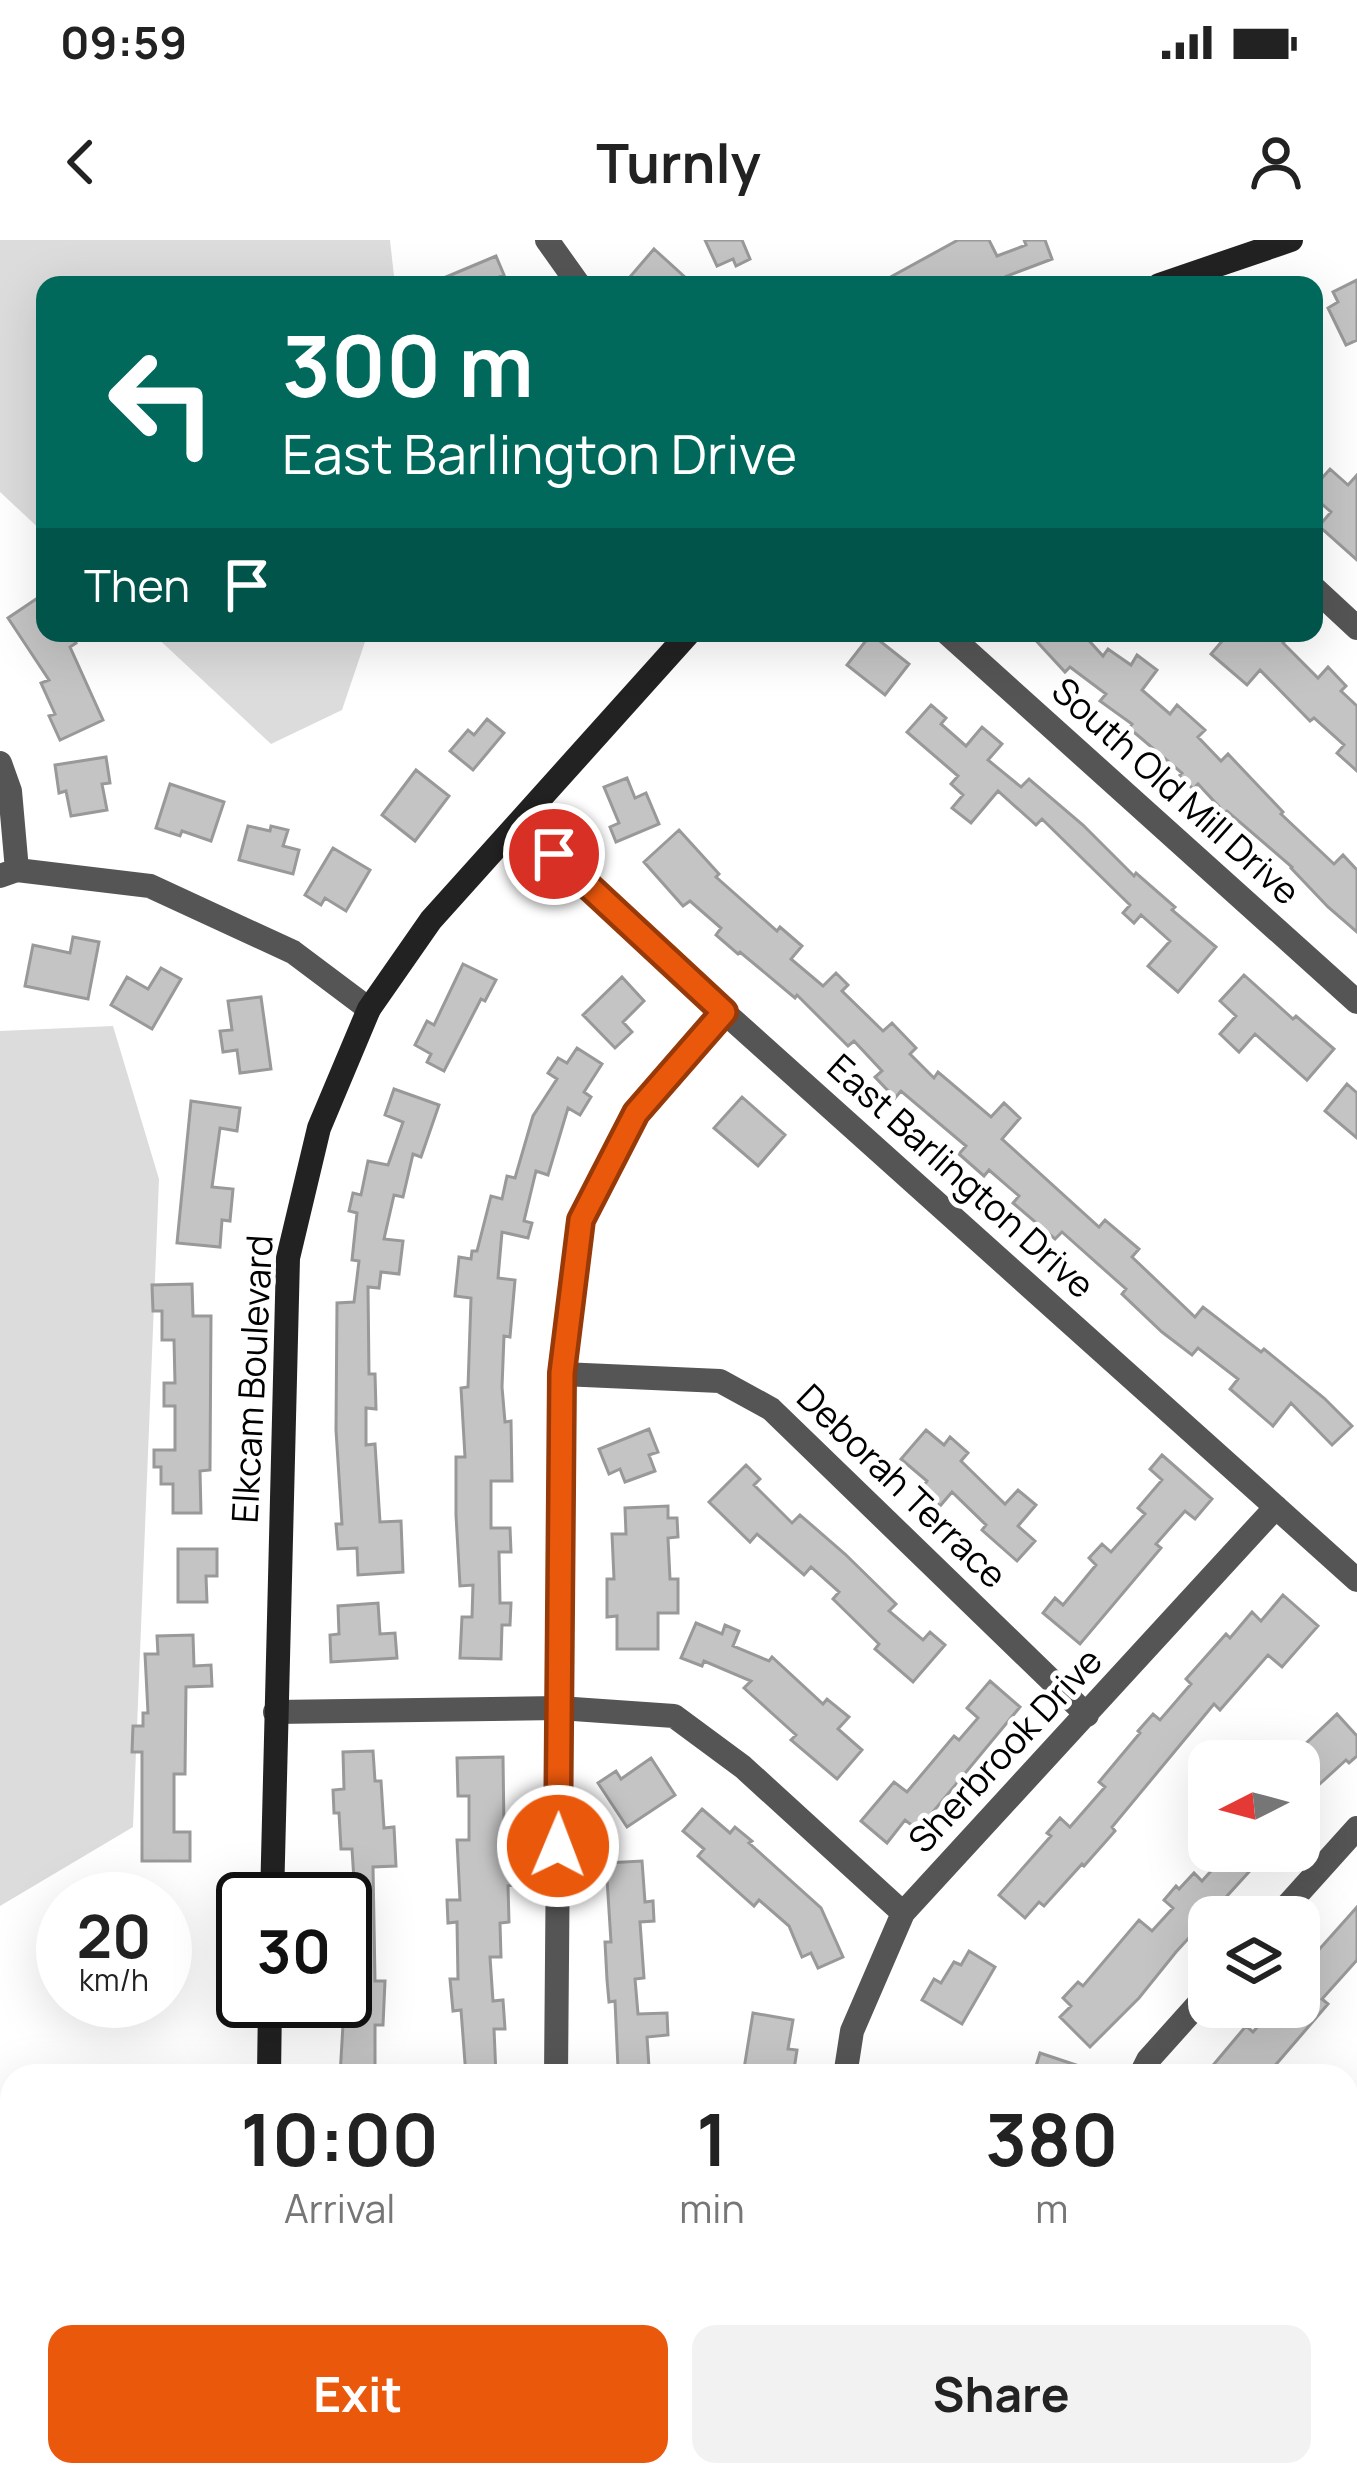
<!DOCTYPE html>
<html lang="en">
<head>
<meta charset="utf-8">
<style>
	body { margin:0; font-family:Manrope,sans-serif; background:#f2f2f2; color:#222; height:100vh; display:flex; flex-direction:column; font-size:45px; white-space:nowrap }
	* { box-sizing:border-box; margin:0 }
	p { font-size:39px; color:#767676 }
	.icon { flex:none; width:66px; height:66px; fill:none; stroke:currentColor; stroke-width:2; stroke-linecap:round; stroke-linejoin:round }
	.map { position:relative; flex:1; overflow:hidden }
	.side { position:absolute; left:0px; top:1824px; width:1359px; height:423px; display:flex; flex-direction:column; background:#fff; border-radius:36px 36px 0 0; box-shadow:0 12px 48px #0002 }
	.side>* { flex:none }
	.top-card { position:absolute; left:36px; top:36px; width:1287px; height:366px; border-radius:24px; box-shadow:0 12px 48px #0002; background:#00695c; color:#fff; overflow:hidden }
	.needle { width:78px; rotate:264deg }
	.fabs { position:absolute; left:1188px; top:1500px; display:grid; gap:24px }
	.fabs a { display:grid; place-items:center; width:132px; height:132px; border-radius:24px; background:#fff; box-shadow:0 12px 48px #0002; font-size:60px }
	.speed { position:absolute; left:36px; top:1632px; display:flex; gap:24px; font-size:60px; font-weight:700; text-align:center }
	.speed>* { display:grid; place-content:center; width:156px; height:156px; border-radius:50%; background:#fff; box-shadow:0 12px 48px #0002; line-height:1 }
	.speed small { font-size:30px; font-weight:400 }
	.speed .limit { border:6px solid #111; border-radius:18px; background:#fff; color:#111 }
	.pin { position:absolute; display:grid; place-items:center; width:102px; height:102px; color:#fff; margin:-51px; border:6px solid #fff; border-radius:50%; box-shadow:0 3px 12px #0007 }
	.me { position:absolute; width:132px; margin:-66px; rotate:1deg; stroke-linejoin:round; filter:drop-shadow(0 0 9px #0008) }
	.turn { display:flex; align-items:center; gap:42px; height:252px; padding:0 48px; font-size:54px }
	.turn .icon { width:156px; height:156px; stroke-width:2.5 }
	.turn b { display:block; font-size:84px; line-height:102px }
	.then { display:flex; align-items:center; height:114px; padding:0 48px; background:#0003; gap:24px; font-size:45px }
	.eta { display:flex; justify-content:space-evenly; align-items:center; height:204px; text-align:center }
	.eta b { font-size:72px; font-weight:700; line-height:84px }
	.cta { display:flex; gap:24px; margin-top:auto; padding:24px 48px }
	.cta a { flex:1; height:138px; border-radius:24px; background:#ea580c; color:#fff; font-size:48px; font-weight:700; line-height:138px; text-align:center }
	.cta a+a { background:#f2f2f2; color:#222 }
	.status { display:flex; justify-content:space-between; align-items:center; height:84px; padding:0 60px; background:#fff; direction:ltr }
	.status svg { height:33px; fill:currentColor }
	header { display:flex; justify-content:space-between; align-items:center; height:156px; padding:0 48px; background:#fff; font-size:54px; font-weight:700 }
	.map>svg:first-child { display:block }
	.green { fill:#dcdcdc }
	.building { fill:#c4c4c4; stroke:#999; stroke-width:3 }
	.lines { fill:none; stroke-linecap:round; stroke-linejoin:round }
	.street { stroke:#555; stroke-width:24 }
	.secondary { stroke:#222; stroke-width:24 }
	.route-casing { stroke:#983908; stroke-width:30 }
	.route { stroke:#ea580c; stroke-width:21 }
	.labels { text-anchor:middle; stroke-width:10; stroke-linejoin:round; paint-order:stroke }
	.street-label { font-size:36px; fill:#000; stroke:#fff }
</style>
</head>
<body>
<div class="status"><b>09:59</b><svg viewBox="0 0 49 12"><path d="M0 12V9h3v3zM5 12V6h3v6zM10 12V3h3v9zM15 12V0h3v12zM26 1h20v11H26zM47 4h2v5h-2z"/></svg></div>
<header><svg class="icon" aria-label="back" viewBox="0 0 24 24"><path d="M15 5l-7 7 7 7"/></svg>Turnly<svg class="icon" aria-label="person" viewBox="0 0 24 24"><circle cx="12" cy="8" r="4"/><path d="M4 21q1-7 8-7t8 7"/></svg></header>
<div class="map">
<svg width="1357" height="2246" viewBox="0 0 1357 2246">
	<rect width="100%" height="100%" fill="#fff"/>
	<!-- green -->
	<path class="green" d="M0,0H390L395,45H45V294L0,252Z
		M152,393H368L342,470L271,504Z
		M113,786L159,939L133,1587L0,1666V791Z
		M0,1975L12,1989V2235H167L157,2246H0Z"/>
	<!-- building -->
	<path class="building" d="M705,0H742L750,19L736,26L733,19L717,26Z
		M958,0H989L997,16L1026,5L1024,0H1045L1052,19L1007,36L1009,38L995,45H990L987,39L976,45H876Z
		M654,9L687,39L673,45H623Z
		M496,16L504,35L497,38L500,45H427Z
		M1357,40V100L1346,105L1328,68L1338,62L1333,52Z
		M1330,229L1348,245L1357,235V320L1319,286L1331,272L1314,257V247Z
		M45,353V393H69L76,403L70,407L103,480L60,500L49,476L55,474L41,443L49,440L8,378Z
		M1029,393H1082L1103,416L1108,409L1131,425L1137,415L1157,430L1142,450L1170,474L1177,465L1205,490L1198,497L1221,521L1228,514L1283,572L1281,574L1334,624L1343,615L1357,630V692L1328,667L1291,628L1292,627L1227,571L1225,573L1198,544L1193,549L1180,535L1182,533L1129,488L1132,484L1100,461L1106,454L1070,427L1065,432Z
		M1229,393H1291L1283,403L1318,438L1328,427L1346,446L1341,451L1357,466V531L1337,513L1344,505L1314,478L1310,481L1260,430L1247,445L1211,414Z
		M871,394L909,424L885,455L847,425Z
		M931,465L946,478L941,484L966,506L982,487L1002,504L988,520L1021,547L1029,539L1083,585L1134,636L1136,633L1175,667L1172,670L1216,707L1178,752L1148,726L1170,701L1141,675L1134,683L1123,673L1130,665L1042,579L1036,585L998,551L971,583L952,568L963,555L951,544L958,536L907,492Z
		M487,479L504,493L473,530L450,511L468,490L474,495Z
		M106,517L110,543L102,544L107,570L71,576L66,551L59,553L55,525Z
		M416,530L449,556L415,601L382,575Z
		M627,538L635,558L646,553L659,584L616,602L610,587L619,583L604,547Z
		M170,544L224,562L211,601L182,591L180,596L156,588Z
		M248,586L270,591L271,586L288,590L283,606L299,610L293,634L239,620Z
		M679,590L719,634L716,637L777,691L780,687L802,706L791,719L823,746L836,733L848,745L842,751L883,791L892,783L916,808L910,814L934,838L938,832L991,877L1004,863L1020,878L1002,899L1099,987L1105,980L1139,1009L1132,1017L1195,1077L1203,1067L1261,1112L1264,1109L1324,1158L1352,1186L1332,1205L1291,1163L1273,1186L1230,1149L1238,1139L1198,1108L1192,1115L1162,1092L1122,1054L1126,1049L1062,992L1055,999L1013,963L1019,956L989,930L984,936L959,914L966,906L901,851L895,858L875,837L882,831L854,801L848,806L797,755L795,758L740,712L738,714L716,695L721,688L690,661L683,666L644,622Z
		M333,608L370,630L346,671L325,658L321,665L305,655Z
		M73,697L99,702L88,759L25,746L33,705L70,713Z
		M463,724L496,740L485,761L481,759L444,831L427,822L431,814L415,805L427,781L434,785Z
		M161,728L181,739L152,789L111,765L127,737L148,749Z
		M1244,735L1293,779L1296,776L1334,809L1307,840L1255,794L1239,812L1220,794L1236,776L1220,761Z
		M622,737L644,761L623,782L632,792L615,808L583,775Z
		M261,757L271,829L240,833L237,810L223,812L220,791L232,790L228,761Z
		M577,808L602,824L584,852L591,857L580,875L568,868L548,935L536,931L524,981L532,983L528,998L502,992L498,1038L515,1040L510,1097L504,1096L502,1147L505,1182L511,1181L512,1241H491V1288H510L511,1312H499L500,1363H511L510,1385H502L501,1419L460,1418L462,1377H472L473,1345L460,1346L456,1275V1217H465L461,1148L468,1147L471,1058L455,1056L459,1017L471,1019L472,1011H477L491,956L502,959L507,936L515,938L533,876L557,839L548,833L558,818L567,823Z
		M1347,844L1357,853V898L1325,871Z
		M394,849L439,865L421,917L413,914L403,957L394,955L384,999L403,1001L399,1034L381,1032L379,1048L368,1047L369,1134H375L376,1169L366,1168V1205L375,1204L380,1282L401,1281L403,1332L358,1335L357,1308L338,1309L336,1284H342L336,1190L337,1063L354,1062L359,1021L352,1020L357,973L349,971L353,953L361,955L368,921L388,925L403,882L385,875Z
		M742,857L785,895L758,926L714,888Z
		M191,861L240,868L237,891L220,888L212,947L233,949L230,981L222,980L220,1007L177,1003Z
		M192,1044L193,1076H211L210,1230L200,1231L201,1273H173V1244H161V1227H154V1210H175V1166H164V1143H175L174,1100H162V1071H153L152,1045Z
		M649,1189L658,1212L649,1215L655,1231L625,1242L620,1229L609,1234L599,1209Z
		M926,1190L944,1205L950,1197L968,1213L961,1221L1005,1264L1018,1250L1036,1265L1018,1286L1035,1301L1017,1321L982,1290L986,1285L952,1252L940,1266L921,1249L927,1241L901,1219Z
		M1162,1215L1212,1259L1195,1279L1185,1271L1156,1304L1161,1308L1080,1404L1043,1373L1055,1358L1063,1365L1096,1325L1089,1318L1102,1304L1111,1312L1145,1274L1138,1268L1162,1240L1150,1229Z
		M746,1225L760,1239L754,1245L792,1283L800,1275L845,1314L896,1364L889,1371L923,1400L930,1392L945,1405L913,1442L875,1409L879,1404L833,1359L839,1352L811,1327L804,1335L757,1294L750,1302L709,1262Z
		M668,1266V1278H677L678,1297L668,1298L670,1339H678V1373H658V1409H617V1376L607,1377V1339H614L612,1294H626L625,1268Z
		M178,1309H217V1336H206L207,1362H178Z
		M1283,1355L1318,1386L1282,1427L1268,1415L1220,1470L1214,1464L1112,1587L1115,1591L1084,1626L1082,1624L1044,1666L1039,1662L1025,1678L999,1655L1051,1596L1047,1593L1060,1578L1070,1587L1105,1547L1099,1542L1140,1493L1138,1491L1153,1474L1160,1480L1191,1444L1186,1439L1226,1394L1230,1398L1252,1372L1261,1381Z
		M378,1363L380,1394L395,1393L397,1418L331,1422L330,1395L339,1394L338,1366Z
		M696,1383L722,1394L725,1385L739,1391L733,1406L769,1421L772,1417L823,1464L827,1459L849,1477L838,1489L862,1510L837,1539L791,1500L796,1495L744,1448L751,1441L704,1421L702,1426L681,1418Z
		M193,1395L194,1426L211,1425L212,1446L186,1447L185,1534H174V1592H190V1621H142V1512H132L133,1486H143V1473H148L145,1414H158L157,1396Z
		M990,1441L1020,1467L918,1590L905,1580L887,1603L861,1581L894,1542L907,1552L954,1496L959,1500L978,1478L967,1468Z
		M1337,1474L1357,1496V1516L1349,1523L1346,1520L1312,1551L1317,1556L1299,1573V1510Z
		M373,1511L375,1541H381L384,1588L394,1587L396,1626L373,1627L375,1741H385L383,1785H375V1836H340L347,1716L345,1656H355L352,1609H341L339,1573H334L333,1550L344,1549L343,1512Z
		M503,1517L504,1590H509L512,1645L508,1646L509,1682L500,1683L501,1717H490L493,1761L503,1760L505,1789H494L496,1836H466L461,1770L453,1771L450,1739H458L457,1682L448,1683L447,1660H460L457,1600H469V1556H458L457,1518Z
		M651,1518L675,1555L627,1587L598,1543L616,1531L621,1539Z
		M702,1569L730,1593L735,1587L752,1601L749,1603L821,1668L843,1717L818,1728L811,1713L802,1717L789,1686L759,1660L754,1666L698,1616L704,1609L683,1591Z
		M1229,1611H1268L1176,1712L1139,1758L1090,1807L1060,1777L1071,1766L1063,1758L1078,1742L1083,1746L1139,1680L1152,1691L1173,1668L1164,1660L1176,1646L1179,1649L1194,1633L1202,1641Z
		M642,1621L645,1662L653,1661L654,1681L640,1682L644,1738L635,1739L638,1774L667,1773L668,1795L647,1797L649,1827L618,1828L615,1761L609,1762L607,1740L605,1702H611L606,1623Z
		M1357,1667V1720L1322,1759L1328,1764L1266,1836H1204L1246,1786L1253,1792L1275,1767H1299V1732Z
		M969,1711L995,1727L962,1784L922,1760L934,1739L941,1743L954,1722L961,1725Z
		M753,1773L793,1780L788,1809L797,1810L793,1836L744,1829Z
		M1040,1813L1100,1833L1099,1836H1033Z"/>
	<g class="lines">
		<!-- street -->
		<path class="street" d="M547,0L579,45
			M1314,348L1357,388
			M947,393L1357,762
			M0,523L10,551L17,630
			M520,582L724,772L1357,1340
			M0,636L17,630L150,646L293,712L369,769
			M562,1134L720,1141L771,1169L1087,1475
			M275,1472L559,1468L674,1476L743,1527L903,1673
			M1277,1677L1357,1588
			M556,1836L562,1134L581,980L636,873L724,772
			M845,1836L852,1791L903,1673L1276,1267
			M1140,1836L1148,1820L1209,1752
			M1347,2013L1357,2001
			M520,2246L524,2235
			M811,2246L814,2235"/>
		<!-- secondary -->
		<path class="secondary" d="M1159,45L1291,0
			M272,1659L288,1018L319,888L369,769L431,680L689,393
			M269,1836L270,1761
			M202,2246L209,2235"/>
	</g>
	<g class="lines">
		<defs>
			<path id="route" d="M554,614L724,772L636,873L581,980L562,1133L558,1606"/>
		</defs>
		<!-- route casing -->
		<use href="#route" class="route-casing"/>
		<!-- route -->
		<use href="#route" class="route"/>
	</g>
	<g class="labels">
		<!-- street labels -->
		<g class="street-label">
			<text transform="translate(1176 551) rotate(42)" y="13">South Old Mill Drive</text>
			<text transform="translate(961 936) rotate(42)" y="13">East Barlington Drive</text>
			<text transform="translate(252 1139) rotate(-87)" y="13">Elkcam Boulevard</text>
			<text transform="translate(902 1246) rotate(44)" y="13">Deborah Terrace</text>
			<text transform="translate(1005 1510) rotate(-47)" y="13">Sherbrook Drive</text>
		</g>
	</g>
</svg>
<div class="fabs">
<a><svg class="needle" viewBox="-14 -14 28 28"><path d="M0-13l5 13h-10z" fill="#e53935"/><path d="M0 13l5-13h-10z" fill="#767676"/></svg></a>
<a><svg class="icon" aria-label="layers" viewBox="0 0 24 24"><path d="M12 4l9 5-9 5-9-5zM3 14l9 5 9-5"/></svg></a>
</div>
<div class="speed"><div>20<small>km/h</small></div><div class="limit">30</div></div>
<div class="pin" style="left:554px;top:614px;background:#d93025"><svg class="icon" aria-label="arrive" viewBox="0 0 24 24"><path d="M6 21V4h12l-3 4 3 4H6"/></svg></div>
<svg class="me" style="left:558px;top:1606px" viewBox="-20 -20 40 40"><circle r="17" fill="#ea580c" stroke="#fff" stroke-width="3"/><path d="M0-11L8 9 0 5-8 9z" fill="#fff"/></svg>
<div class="top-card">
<div class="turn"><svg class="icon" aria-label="left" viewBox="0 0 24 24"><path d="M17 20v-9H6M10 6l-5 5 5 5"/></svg><div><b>300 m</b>East Barlington Drive</div></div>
<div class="then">Then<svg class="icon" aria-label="arrive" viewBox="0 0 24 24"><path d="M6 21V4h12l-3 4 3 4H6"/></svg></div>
</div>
<section class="side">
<div class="eta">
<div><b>10:00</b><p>Arrival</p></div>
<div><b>1</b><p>min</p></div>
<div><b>380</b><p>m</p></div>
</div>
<div class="cta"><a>Exit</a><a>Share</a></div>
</section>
</div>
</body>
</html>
